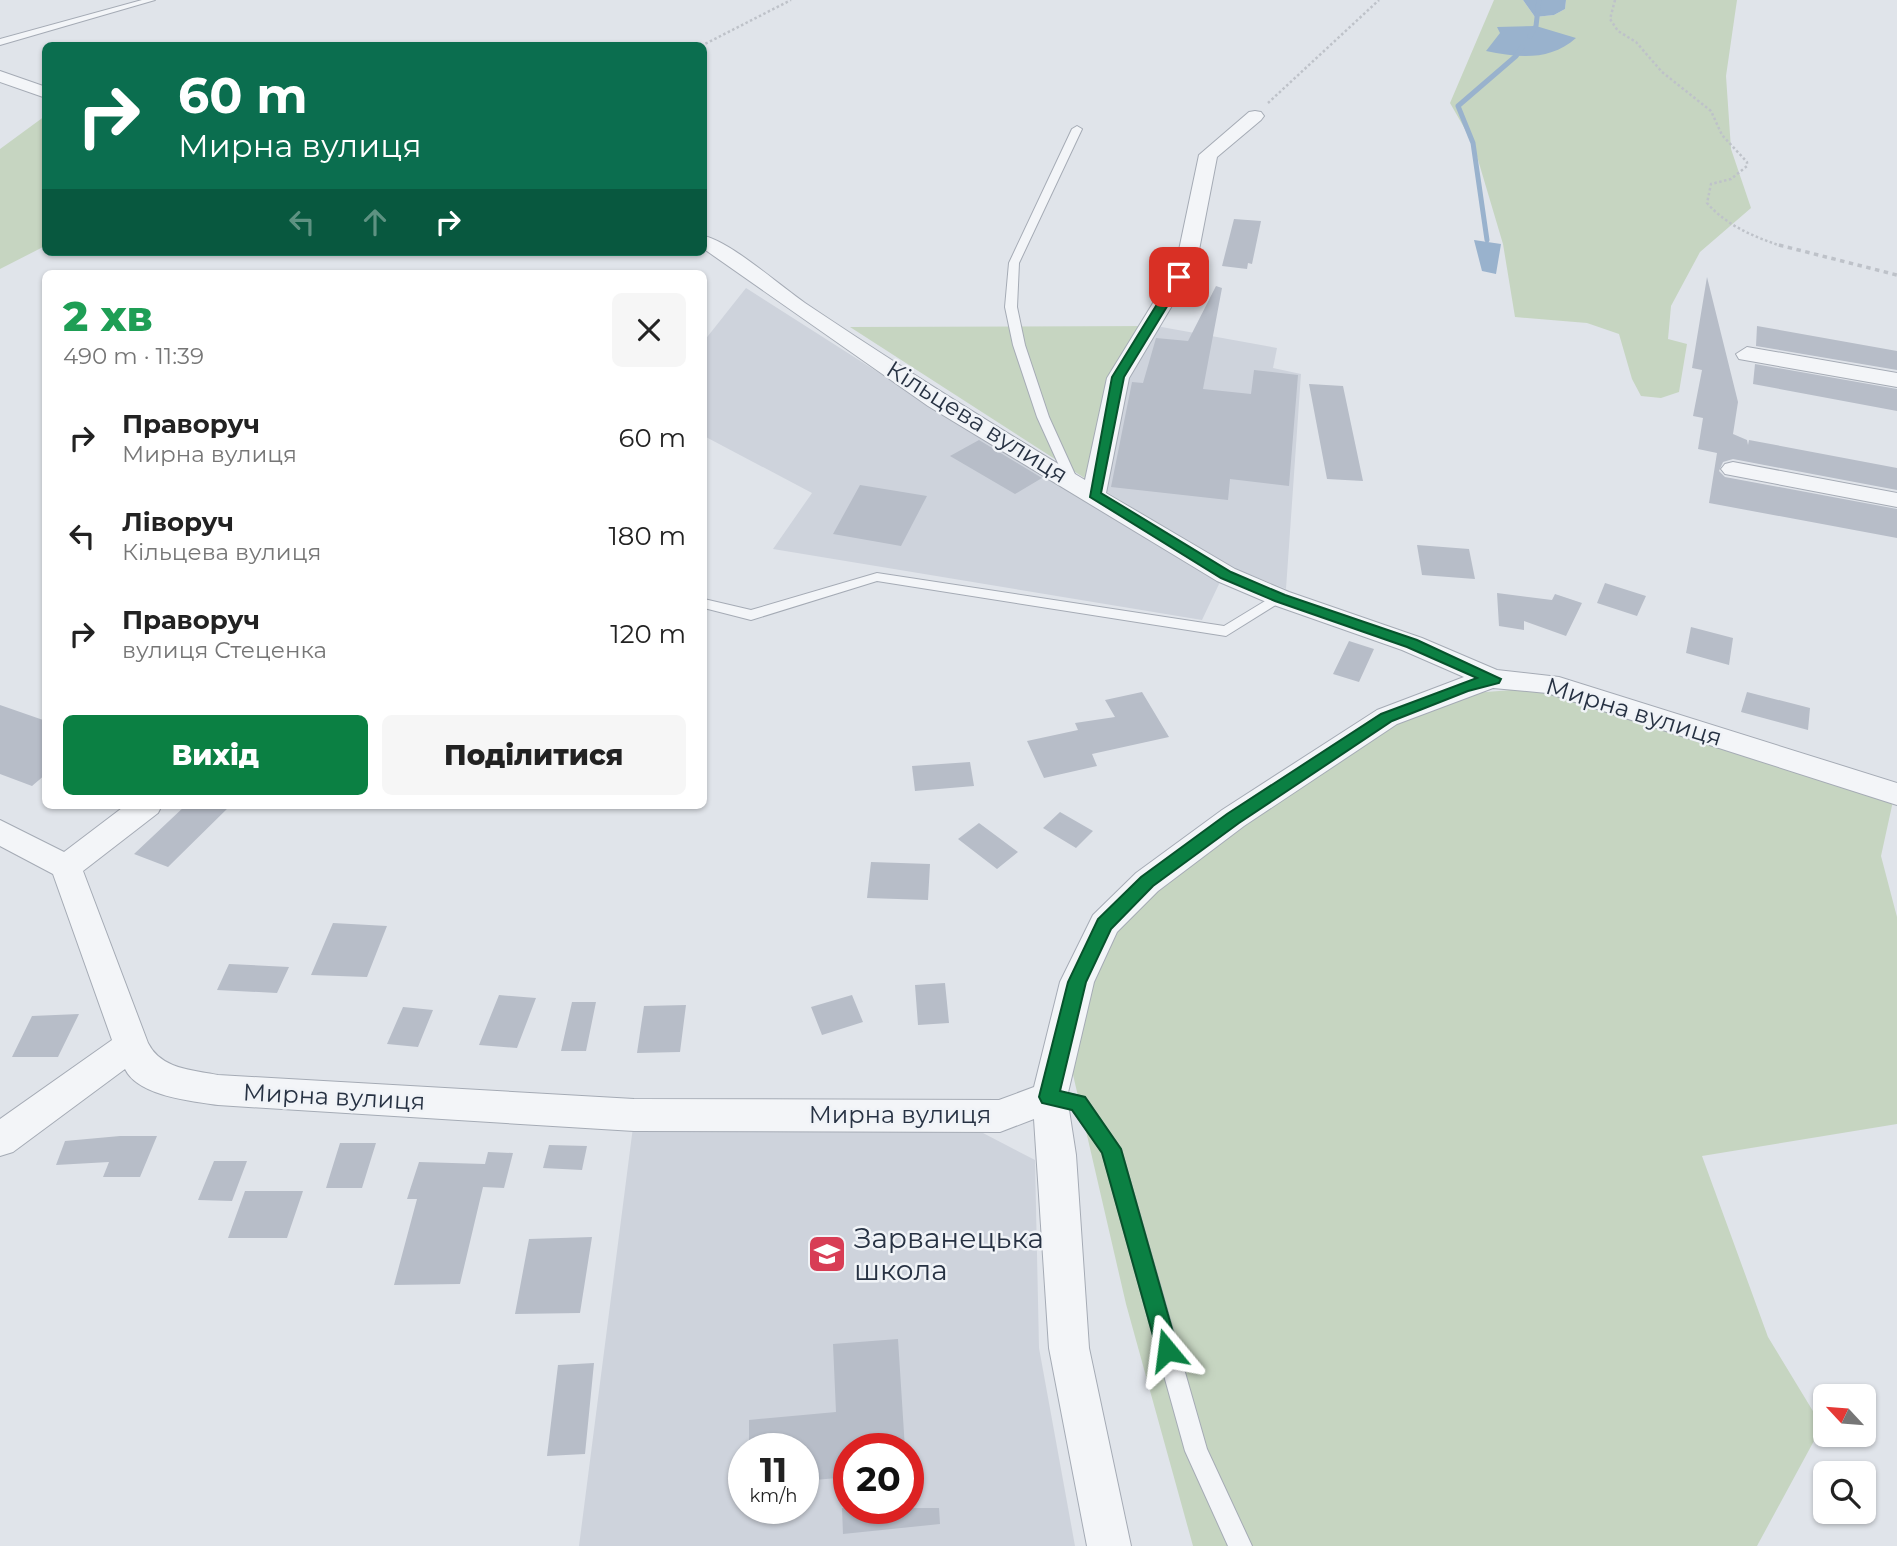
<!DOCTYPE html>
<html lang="uk">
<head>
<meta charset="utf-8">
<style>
	body { margin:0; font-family:Montserrat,sans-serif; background:#f6f6f6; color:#222; height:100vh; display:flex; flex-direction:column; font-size:26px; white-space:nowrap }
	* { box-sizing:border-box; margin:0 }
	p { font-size:23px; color:#767676 }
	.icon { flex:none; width:38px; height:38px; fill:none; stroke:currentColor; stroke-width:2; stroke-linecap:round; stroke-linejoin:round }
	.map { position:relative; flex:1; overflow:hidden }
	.details { position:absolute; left:42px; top:270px; width:665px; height:539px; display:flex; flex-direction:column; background:#fff; border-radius:10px; box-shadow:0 2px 5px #0004 }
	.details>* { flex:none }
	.guide { position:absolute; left:42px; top:42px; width:665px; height:214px; border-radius:10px; box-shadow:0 2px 5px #0004; background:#0b6e4f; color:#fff; overflow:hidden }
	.needle { width:46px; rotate:296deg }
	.buttons { position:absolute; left:1813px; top:1384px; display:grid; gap:14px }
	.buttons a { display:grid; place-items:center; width:63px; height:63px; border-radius:10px; background:#fff; box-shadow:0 2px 5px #0004; font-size:35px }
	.speed { position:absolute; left:728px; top:1433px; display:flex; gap:14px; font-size:35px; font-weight:700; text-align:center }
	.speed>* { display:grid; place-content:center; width:91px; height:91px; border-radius:50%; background:#fff; box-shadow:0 2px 5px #0004; line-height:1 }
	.speed small { font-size:18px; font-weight:400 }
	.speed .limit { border:10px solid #d22; background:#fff; color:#111 }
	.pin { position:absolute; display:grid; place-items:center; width:60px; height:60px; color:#fff; margin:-30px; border-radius:14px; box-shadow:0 4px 10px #0006 }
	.me { position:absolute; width:77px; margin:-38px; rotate:344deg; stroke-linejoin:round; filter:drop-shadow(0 0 5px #0008) }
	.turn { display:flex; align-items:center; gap:24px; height:147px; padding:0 21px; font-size:32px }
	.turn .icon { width:91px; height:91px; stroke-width:2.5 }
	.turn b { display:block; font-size:49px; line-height:60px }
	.lanes { display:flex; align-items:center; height:66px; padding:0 21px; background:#0003; justify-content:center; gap:35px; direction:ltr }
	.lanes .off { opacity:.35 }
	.round { display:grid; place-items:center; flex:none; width:74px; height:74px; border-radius:10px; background:#f6f6f6 }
	.summary { display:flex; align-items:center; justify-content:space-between; height:119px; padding:0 21px }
	h1 { font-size:42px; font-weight:800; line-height:52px; color:#1e9e55 }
	.button { display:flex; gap:14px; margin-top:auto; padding:14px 21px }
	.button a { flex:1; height:80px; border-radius:10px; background:#0b8043; color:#fff; font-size:28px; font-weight:800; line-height:80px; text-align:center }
	.button a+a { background:#f6f6f6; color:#222 }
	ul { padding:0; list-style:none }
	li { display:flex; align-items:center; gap:21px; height:98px; padding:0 21px }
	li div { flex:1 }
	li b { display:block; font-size:26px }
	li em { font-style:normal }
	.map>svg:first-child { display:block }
	.built { fill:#ced3dc; fill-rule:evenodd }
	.green { fill:#c6d5c1 }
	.water { fill:#99b2cd }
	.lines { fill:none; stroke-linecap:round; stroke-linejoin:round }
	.stream { stroke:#99b2cd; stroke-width:5 }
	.building { fill:#b7bdc8 }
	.service-casing { stroke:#a5abb5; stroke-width:2 }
	.minor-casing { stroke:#a5abb5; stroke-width:2 }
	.path-far1 { stroke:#bec2c9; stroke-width:2.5; stroke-dasharray:2.5 2.5; stroke-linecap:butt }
	.path { stroke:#bec2c9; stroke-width:3.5; stroke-dasharray:4.5 4.5; stroke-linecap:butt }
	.service { fill:#f3f5f8; fill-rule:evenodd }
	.minor { fill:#f3f5f8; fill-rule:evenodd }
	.route { fill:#0b8043; stroke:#07532c; stroke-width:2 }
	.labels { text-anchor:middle; stroke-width:5; stroke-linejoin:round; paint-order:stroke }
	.street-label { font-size:24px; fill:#273243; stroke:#f0f3f7 }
	.near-poi-label { font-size:28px; fill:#273243; stroke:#f0f3f7; text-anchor:start }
</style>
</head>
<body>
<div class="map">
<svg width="1897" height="1546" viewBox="0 0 1897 1546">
	<rect width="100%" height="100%" fill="#e0e4ea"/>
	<!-- built -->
	<path class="built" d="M746,288L931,406L1220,582L1202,620L773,549L812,493L704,436V341Z
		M1156,326L1277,348L1273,368L1301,374L1286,589L1233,568L1100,488L1123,378Z
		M633,1127L983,1133L1035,1160L1039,1348L1075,1546H579ZM744,1449H803V1508H744ZM849,1449H908V1508H849Z"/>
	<!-- green -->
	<path class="green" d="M1494,0H1523L1535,17L1554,15L1565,9L1566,0H1737L1726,76L1731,149L1751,208L1700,252L1671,306L1668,339L1687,344L1679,392L1661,398L1641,396L1632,379L1619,334L1587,323L1515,317L1503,244L1473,143L1450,103Z
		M45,116V246L0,269V149Z
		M1156,326L1123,378L1100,488L850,327Z
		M1524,689L1551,692L1893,801L1881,856L1897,917V1124L1702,1156L1768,1337L1822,1426L1757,1546H1193L1126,1304L1071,1066L1089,985L1119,930L1158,890L1245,826L1397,723L1474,693Z"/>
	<!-- water -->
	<path class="water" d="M1523,0H1566L1565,9L1554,15L1535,17Z
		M1536,26L1576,38C1550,61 1519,58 1486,51L1500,33L1497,27Z
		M1474,240L1501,244L1496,274L1482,271Z"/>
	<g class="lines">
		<!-- stream -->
		<path class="stream" d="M1530,36L1536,26L1539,0
			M1487,240L1473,143L1458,106L1516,56L1522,47"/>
	</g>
	<!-- building -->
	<path class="building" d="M1234,219L1261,221L1252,264L1248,263L1247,269L1222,266Z
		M1707,277L1738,402L1733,434L1747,440L1748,445L1749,440L1897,468V490L1733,459L1723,462L1719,471L1725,477L1897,509V538L1709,503L1717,453L1698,449L1703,418L1693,416L1702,370L1692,368Z
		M1216,286L1222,288L1203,389L1251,394L1254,370L1298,375L1289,486L1230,479L1228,500L1111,487L1132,382L1143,383L1156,338L1188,341Z
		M1757,326L1897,351V370L1756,346Z
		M1755,364L1897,389V411L1753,384Z
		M1309,384L1343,386L1363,481L1327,479Z
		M979,440L1042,478L1015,494L950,456Z
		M860,485L927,496L901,546L833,534Z
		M1417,545L1469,549L1475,579L1422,575Z
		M1605,583L1646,596L1637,616L1597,603Z
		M1497,593L1552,600L1555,594L1582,603L1566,636L1524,621V630L1499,626Z
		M1691,627L1733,638L1729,665L1686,653Z
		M1349,641L1374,649L1359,682L1333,674Z
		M1142,692L1169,737L1092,754L1097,766L1044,778L1027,741L1078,730L1075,723L1115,717L1105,700Z
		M1747,692L1810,708L1808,730L1741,712Z
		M0,705L46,721V774L32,786L0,774Z
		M970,762L974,786L915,791L912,766Z
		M186,805H231L168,867L134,854Z
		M1060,812L1093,831L1076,848L1043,828Z
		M979,823L1018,852L997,869L958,839Z
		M871,862L930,864L928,900L867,898Z
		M333,923L387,926L367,977L311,975Z
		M229,964L289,967L277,993L217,990Z
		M945,983L949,1023L918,1025L915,985Z
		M499,995L536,998L517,1048L479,1045Z
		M852,995L863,1022L822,1035L811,1007Z
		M572,1002H596L586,1051H561Z
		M686,1005L680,1052L637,1053L644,1006Z
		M403,1007L433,1010L418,1047L387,1044Z
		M79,1014L58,1057H12L32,1016Z
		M120,1136H157L140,1177H103L109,1162L56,1165L65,1141Z
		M340,1143H376L362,1188H326Z
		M549,1145L587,1146L582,1170L543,1168Z
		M488,1152L513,1153L504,1188L483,1187L460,1284L394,1285L417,1199H407L419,1162L485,1164Z
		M214,1161H247L232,1201L198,1200Z
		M245,1191H303L287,1238H228Z
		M592,1237L580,1313L515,1314L529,1239Z
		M898,1339L905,1449H849V1477L803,1481V1449H749V1420L836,1412L833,1344Z
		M594,1363L585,1454L547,1456L558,1365Z
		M842,1508H939L940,1524L843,1534Z"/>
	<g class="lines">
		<defs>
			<path id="service" d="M142,0H155L0,45V39Z
				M1077,126L1082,129L1019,263L1017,307L1025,345L1049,417L1078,481L1072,485L1066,481L1037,417L1013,345L1005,307L1009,263L1072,129Z
				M877,573L1224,626L1275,595H1285L1287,598L1226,636L877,581L751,620L704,608V599L751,610Z
				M1049,1089L1085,1097L1121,1149L1207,1449L1252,1546H1228L1185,1451L1102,1152L1072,1110L1042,1103L1039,1097L1042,1091Z"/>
			<path id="minor" d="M0,71L46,87V98L0,82Z
				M1255,111L1261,112L1264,116L1261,120L1217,157L1199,250L1189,277L1129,378L1106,493L1235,569L1289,592L1422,638L1497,670L1559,677L1897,783V805L1547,693L1493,688L1397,724L1244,826L1158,891L1117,932L1094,982L1067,1097L1076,1155L1089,1348L1131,1546H1087L1049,1348L1034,1119L1000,1132L634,1131L218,1105C191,1101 138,1096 125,1069L13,1152L0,1156V1119L112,1040L53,874L0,846V820L64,852L126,805H162L158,813L83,871L148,1043C161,1069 192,1070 218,1075L634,1099L999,1100L1034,1087L1060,982L1093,915L1136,873L1222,810L1377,710L1464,677L1402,650L1271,604L1217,581L928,406L704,249V236C731,242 779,285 805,303C897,365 990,423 1085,480L1107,378L1169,277L1179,250L1199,155L1249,112Z
				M1747,347L1897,373V387L1739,359L1736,354Z
				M1733,462L1897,493V507L1725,474L1721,469L1725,464Z"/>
		</defs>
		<!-- service casing -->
		<use href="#service" class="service-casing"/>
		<!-- minor casing -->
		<use href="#minor" class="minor-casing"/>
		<!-- path-far1 -->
		<path class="path-far1" d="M1615,0L1610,19L1618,31L1636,42L1662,72L1711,111L1722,135L1747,162V166L1731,179L1711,184L1707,203C1728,227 1755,237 1784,247
			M701,46L791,0
			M1268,103L1379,0"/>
		<!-- path -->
		<path class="path" d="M1779,245L1897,275"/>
		<!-- service -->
		<use href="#service" class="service"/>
		<!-- minor -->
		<use href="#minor" class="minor"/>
	</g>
	<!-- route -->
	<path class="route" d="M1175,275L1185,277L1124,377L1101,493L1231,572L1285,595L1417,640L1501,679L1499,683L1468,691L1392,721L1239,823L1153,886L1111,929L1086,982L1060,1091L1085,1097L1121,1149L1178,1350L1175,1358L1167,1361L1160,1358L1157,1350L1102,1153L1072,1110L1042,1103L1039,1097L1068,982L1098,919L1141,877L1227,814L1381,714L1477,678L1407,647L1275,601L1221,578L1090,497L1112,377Z"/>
	<!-- icons -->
	<defs>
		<symbol id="school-square" viewBox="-11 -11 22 22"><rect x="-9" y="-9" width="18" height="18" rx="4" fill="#d83d55" stroke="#f0f3f7"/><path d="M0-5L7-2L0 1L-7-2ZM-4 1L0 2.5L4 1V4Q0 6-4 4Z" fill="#fff"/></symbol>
	</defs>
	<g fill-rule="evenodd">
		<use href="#school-square" x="805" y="1232" width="44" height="44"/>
	</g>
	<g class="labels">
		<!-- street labels -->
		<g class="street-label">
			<text transform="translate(977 422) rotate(32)" y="8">Кільцева вулиця</text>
			<text transform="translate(1634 712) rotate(17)" y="8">Мирна вулиця</text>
			<text transform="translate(334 1097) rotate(3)" y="8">Мирна вулиця</text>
			<text x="900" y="1123">Мирна вулиця</text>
		</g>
		<!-- near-poi labels -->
		<g class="near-poi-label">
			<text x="854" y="1248">Зарванецька<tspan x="854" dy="32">школа</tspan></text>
		</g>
	</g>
</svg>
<div class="buttons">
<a><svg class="needle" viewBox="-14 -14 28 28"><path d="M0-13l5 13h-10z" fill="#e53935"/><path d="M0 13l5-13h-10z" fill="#767676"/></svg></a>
<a><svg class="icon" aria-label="search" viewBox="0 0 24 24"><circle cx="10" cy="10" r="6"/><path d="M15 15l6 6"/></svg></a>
</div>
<div class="speed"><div>11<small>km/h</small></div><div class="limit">20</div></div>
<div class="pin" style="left:1179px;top:277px;background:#d93025"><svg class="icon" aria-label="arrive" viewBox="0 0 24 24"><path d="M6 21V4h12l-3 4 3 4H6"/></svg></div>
<svg class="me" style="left:1167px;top:1350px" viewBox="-20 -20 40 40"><path d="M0-17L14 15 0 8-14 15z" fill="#0b8043" stroke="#fff" stroke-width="4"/></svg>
<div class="guide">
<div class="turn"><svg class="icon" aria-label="right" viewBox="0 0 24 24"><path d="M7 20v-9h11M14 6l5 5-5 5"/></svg><div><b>60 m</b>Мирна вулиця</div></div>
<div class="lanes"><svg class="icon off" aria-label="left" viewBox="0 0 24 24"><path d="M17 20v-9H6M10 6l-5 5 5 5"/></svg><svg class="icon off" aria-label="ahead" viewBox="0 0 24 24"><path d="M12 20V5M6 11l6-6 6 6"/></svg><svg class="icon" aria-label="right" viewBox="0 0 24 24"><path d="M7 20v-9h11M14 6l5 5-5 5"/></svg></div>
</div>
<section class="details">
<div class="summary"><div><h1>2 хв</h1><p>490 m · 11:39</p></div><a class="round"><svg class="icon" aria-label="close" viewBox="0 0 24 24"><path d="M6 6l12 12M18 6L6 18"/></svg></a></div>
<ul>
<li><svg class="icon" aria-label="right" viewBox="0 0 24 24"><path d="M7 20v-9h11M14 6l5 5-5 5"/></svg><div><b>Праворуч</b><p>Мирна вулиця</p></div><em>60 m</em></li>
<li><svg class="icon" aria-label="left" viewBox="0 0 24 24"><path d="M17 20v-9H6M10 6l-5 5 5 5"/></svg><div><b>Ліворуч</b><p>Кільцева вулиця</p></div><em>180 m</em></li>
<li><svg class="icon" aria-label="right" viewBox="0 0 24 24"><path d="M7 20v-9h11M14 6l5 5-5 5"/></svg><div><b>Праворуч</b><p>вулиця Стеценка</p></div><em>120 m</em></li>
</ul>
<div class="button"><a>Вихід</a><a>Поділитися</a></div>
</section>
</div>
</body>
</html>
